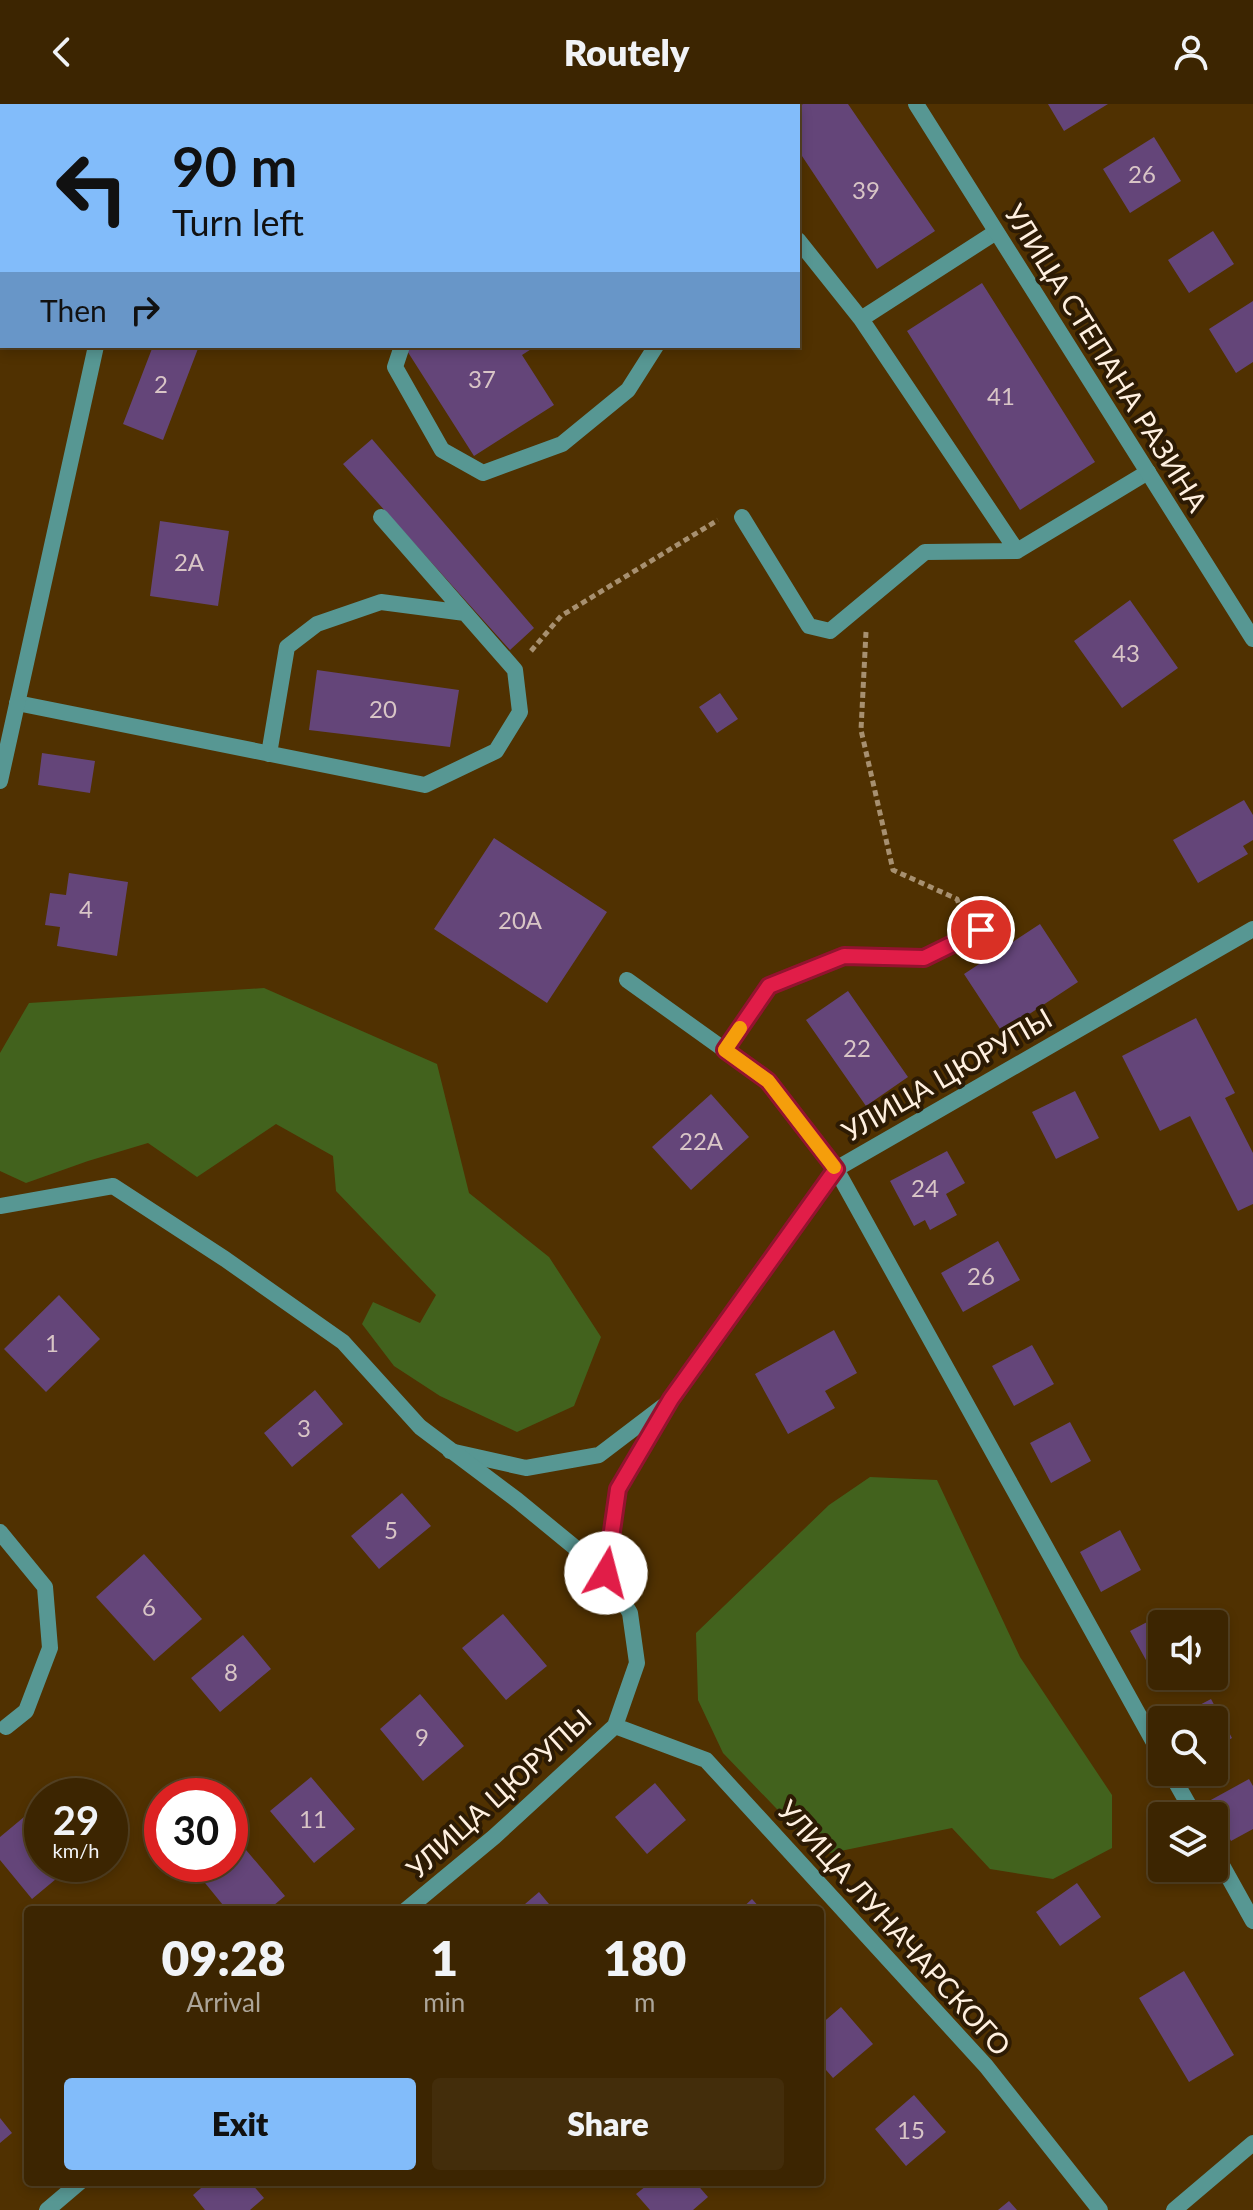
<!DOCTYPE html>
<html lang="en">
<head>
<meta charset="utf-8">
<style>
	body { margin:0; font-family:Lato,sans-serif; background:#432d0b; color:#f1f3f6; height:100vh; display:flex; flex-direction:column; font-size:30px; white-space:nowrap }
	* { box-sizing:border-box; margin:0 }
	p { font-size:26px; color:#aca599 }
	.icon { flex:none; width:44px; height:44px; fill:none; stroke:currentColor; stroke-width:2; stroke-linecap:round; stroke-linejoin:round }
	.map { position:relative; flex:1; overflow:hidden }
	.sheet { position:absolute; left:24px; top:1802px; width:800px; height:280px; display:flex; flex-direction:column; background:#3c2501; border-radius:8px; box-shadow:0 4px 12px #0003,0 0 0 2px #554223 }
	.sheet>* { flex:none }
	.hud { position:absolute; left:0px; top:0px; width:800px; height:244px; box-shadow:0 4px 12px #0003,0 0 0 2px #554223; background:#82bcfa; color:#111; overflow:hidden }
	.controls { position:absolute; left:1148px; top:1506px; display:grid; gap:16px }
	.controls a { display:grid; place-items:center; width:80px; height:80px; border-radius:8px; background:#3c2501; box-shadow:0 4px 12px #0003,0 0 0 2px #554223; font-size:40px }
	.speed { position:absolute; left:24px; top:1674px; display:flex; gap:16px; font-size:40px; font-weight:700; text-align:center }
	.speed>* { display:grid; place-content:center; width:104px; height:104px; border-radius:50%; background:#3c2501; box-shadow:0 4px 12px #0003,0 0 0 2px #554223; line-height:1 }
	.speed small { font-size:20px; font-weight:400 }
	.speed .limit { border:12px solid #d22; background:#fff; color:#111 }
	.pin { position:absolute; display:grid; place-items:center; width:68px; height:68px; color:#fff; margin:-34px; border:4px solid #fff; border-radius:50%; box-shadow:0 2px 8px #0007 }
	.me { position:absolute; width:88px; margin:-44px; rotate:8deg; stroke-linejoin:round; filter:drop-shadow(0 0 6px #0008) }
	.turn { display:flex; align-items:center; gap:28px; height:168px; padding:0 40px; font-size:36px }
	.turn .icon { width:104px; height:104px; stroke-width:2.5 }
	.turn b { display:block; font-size:56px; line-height:68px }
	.then { display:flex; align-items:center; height:76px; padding:0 40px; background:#0003; gap:16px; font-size:30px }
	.eta { display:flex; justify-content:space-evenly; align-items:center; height:136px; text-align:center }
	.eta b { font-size:48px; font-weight:800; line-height:56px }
	.action { display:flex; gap:16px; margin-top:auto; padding:16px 40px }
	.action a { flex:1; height:92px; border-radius:8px; background:#82bcfa; color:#111; font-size:32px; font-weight:800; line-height:92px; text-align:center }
	.action a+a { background:#432d0b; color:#f1f3f6 }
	header { display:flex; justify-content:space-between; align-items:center; height:104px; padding:0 40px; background:#3c2501; font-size:36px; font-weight:800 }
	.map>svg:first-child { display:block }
	.green { fill:#42621d }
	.building { fill:#644579 }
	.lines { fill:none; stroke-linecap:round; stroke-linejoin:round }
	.path { stroke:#a79070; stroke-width:5; stroke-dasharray:6 4; stroke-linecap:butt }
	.service { stroke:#579793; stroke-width:16 }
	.minor { stroke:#579793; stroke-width:16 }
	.tertiary { stroke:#579793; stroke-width:16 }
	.route-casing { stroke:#92132f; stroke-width:20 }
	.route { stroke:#e11d48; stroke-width:14 }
	.slow { stroke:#f59e0b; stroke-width:14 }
	.labels { text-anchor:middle; stroke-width:8; stroke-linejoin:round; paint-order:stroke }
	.number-label { font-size:24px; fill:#d8c5c6 }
	.street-label { font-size:28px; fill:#fff0e0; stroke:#2d1b04 }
</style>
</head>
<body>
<header><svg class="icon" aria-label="back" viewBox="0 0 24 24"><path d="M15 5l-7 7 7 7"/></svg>Routely<svg class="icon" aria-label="person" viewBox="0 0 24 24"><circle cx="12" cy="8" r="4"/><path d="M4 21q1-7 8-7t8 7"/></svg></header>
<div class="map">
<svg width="1253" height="2106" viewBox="0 0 1253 2106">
	<rect width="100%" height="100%" fill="#503101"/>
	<!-- green -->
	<path class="green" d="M264,884L437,960L469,1089L549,1153L601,1233L574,1302L517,1328L440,1292L394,1262L362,1220L373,1198L420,1219L436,1191L336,1087L333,1052L276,1020L197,1073L148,1039L88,1057L26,1079L0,1067V949L29,899Z
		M870,1373L937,1376L1020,1553L1112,1691V1744L1053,1775L990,1765L952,1724L821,1751L723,1649L698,1596L696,1529L829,1401Z"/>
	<!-- building -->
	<path class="building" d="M803,0H848L935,127L877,165L798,46V3Z
		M1048,0H1108L1064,27Z
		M1154,33L1181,77L1130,109L1103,65Z
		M1213,127L1234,160L1189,189L1168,156Z
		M982,179L1095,358L1020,406L907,227Z
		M1253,197V258L1236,269L1209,225Z
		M153,242H199L163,336L123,320Z
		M404,242H536L522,251L554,301L474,352Z
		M372,335L534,524L510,546L343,360Z
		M160,417L229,427L218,502L150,492Z
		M1130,496L1178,564L1122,604L1074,537Z
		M317,566L459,586L450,643L309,626Z
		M720,589L738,615L717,629L699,603Z
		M42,649L95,657L90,689L38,681Z
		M1244,696L1253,711V736L1243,742L1248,750L1198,779L1173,736Z
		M494,734L607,808L547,899L434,825Z
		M69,769L128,778L117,852L57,842L60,823L45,821L50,789L66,791Z
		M1040,820L1078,878L1002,928L964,870Z
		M848,887L908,973L866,1002L806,916Z
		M1196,914L1235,989L1225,994L1253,1049V1100L1238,1107L1190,1012L1160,1027L1122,952Z
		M1075,987L1099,1034L1056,1055L1032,1008Z
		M711,990L749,1033L691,1086L652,1043Z
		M947,1047L965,1079L946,1090L957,1111L930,1126L925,1116L914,1122L890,1077Z
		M998,1137L1020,1176L963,1208L941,1169Z
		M59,1191L100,1235L46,1288L4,1245Z
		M834,1226L857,1269L825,1287L835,1304L788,1330L755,1270Z
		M1032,1241L1054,1280L1014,1302L992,1262Z
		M315,1286L343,1320L292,1363L264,1329Z
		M1070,1318L1091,1357L1051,1379L1030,1339Z
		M402,1389L431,1422L379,1465L351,1432Z
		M1120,1426L1141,1466L1101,1488L1080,1448Z
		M144,1450L202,1515L154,1557L96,1493Z
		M1170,1506L1177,1520H1162V1562L1152,1567L1130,1527Z
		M503,1510L547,1562L506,1596L462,1544Z
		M243,1531L271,1565L220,1608L191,1574Z
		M420,1590L464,1642L423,1677L380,1625Z
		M1211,1595L1232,1634L1214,1644V1616H1171Z
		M311,1673L355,1725L314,1759L270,1707Z
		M1249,1675L1253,1682V1725L1231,1737L1209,1697Z
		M655,1679L686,1716L647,1750L615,1713Z
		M30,1708L42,1723V1760H74L32,1795L0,1756V1733Z
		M241,1740L285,1792L268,1806H227L201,1774L217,1760H230V1749Z
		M1077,1779L1101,1813L1060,1842L1036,1808Z
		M539,1788L554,1806H518Z
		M752,1795L762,1806H740Z
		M1184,1867L1234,1951L1189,1978L1139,1894Z
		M841,1903L873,1940L833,1974L820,1959V1921Z
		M914,1991L946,2028L906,2062L875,2025Z
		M0,2014L12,2029L0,2039Z
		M208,2078H250L264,2094L250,2106H205L193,2091Z
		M651,2078H695L708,2093L693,2106H650L636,2090Z
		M1009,2097L1017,2106H998Z"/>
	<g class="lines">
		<!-- path -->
		<path class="path" d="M866,528L861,626L893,766L957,795L962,809
			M531,547L561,512L718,416"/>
		<!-- service -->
		<path class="service" d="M707,2L710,0
			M798,136L861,215L996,128
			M861,215L1017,447
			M402,242L395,263L442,346L483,369L562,340L628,286L656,242
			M742,413L809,522L830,527L925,448L1017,447L1148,368
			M17,599L425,681L496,647L520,608L515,566L381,413
			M269,650L287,543L317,520L381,498L465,509
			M627,876L768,977L836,1065
			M725,946L769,882L844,852L924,854L981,826
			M450,1347L526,1364L599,1351L670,1297"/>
		<!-- minor -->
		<path class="minor" d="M916,0L1253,535
			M142,2V0
			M0,677L96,242
			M836,1065L1162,1653
			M0,1102L113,1082L225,1155L343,1238L420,1323L517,1396L606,1469
			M0,1428L45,1483L50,1544L26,1607L6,1623
			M615,1622L706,1656L986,1962L1100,2106
			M1170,1668L1195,1712
			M1214,1747L1253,1817
			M406,1806L494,1733L615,1622L637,1559L630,1509L606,1469L618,1385L671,1295L836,1065L1253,825
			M47,2106L80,2078
			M1174,2106L1253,2039"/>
		<!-- tertiary -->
		<path class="tertiary" d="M67,2L69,0
			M0,60L2,58"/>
	</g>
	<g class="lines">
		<defs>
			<path id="route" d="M606,1469L618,1385L671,1295L836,1065L768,977L725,946L769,882L844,852L924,854L981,826"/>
		</defs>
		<!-- route casing -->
		<use href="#route" class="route-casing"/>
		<!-- route -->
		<use href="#route" class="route"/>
		<!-- slow -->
		<path class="slow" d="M740,924L725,946L768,977L834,1063"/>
	</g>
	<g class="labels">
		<!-- number labels -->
		<g class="number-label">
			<text x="1142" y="79">26</text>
			<text x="866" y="95">39</text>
			<text x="482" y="284">37</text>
			<text x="161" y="289">2</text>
			<text x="1001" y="301">41</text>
			<text x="189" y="467">2А</text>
			<text x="1126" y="558">43</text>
			<text x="383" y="614">20</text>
			<text x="86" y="814">4</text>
			<text x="520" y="825">20А</text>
			<text x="857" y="953">22</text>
			<text x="701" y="1046">22А</text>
			<text x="925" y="1093">24</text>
			<text x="981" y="1181">26</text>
			<text x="52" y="1248">1</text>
			<text x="304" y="1333">3</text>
			<text x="391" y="1435">5</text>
			<text x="149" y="1512">6</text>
			<text x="231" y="1577">8</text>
			<text x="422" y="1642">9</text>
			<text x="313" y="1724">11</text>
			<text x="911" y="2035">15</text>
		</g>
		<!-- street labels -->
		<g class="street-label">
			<text transform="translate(1106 254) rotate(58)" y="10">УЛИЦА СТЕПАНА РАЗИНА</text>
			<text transform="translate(947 971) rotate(-30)" y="10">УЛИЦА ЦЮРУПЫ</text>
			<text transform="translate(499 1690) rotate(-42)" y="10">УЛИЦА ЦЮРУПЫ</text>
			<text transform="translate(894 1824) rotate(48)" y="10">УЛИЦА ЛУНАЧАРСКОГО</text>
		</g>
	</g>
</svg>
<div class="controls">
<a><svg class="icon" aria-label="sound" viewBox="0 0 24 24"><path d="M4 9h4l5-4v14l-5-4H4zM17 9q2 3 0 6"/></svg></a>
<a><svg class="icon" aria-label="search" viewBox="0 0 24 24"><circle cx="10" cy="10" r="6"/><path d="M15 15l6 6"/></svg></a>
<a><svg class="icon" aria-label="layers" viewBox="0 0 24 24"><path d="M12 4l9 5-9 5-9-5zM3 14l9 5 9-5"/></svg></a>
</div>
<div class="speed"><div>29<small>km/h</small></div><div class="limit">30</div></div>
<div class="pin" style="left:981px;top:826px;background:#d93025"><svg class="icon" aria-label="arrive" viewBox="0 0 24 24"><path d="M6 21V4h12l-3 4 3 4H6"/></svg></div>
<svg class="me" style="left:606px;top:1469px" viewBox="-20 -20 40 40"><circle r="19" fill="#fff"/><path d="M0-13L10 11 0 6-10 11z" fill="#e11d48"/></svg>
<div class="hud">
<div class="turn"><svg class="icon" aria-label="left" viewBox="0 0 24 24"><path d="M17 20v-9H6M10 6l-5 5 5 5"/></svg><div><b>90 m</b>Turn left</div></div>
<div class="then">Then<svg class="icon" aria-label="right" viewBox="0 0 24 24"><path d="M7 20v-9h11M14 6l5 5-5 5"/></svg></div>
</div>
<section class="sheet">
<div class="eta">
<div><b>09:28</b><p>Arrival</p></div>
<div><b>1</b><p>min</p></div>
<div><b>180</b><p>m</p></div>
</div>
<div class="action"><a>Exit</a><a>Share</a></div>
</section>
</div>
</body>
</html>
